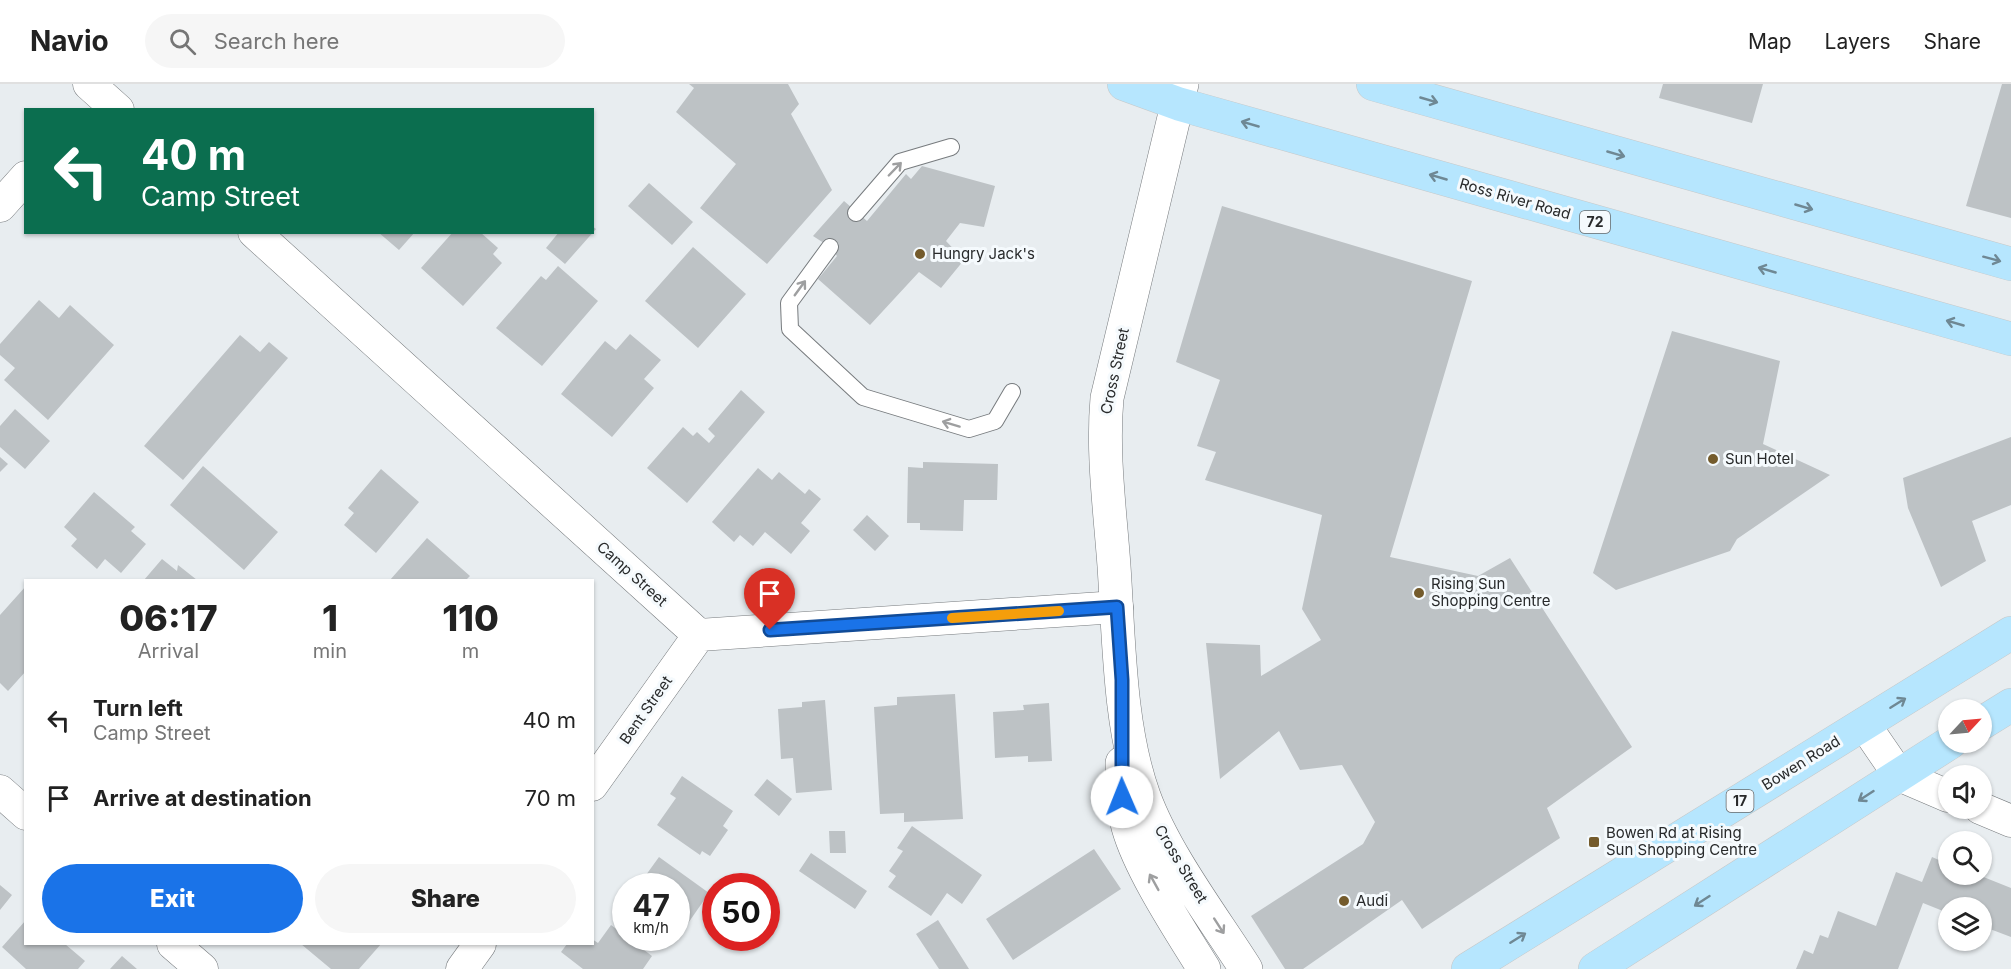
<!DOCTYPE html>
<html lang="en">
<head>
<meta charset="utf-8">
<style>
	body { margin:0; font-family:Inter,sans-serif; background:#f6f6f6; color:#222; height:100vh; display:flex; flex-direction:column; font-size:22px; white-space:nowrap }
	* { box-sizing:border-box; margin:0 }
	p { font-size:20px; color:#767676 }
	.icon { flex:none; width:33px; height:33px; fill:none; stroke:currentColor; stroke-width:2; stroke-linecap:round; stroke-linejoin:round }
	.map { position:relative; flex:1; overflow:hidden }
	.details { position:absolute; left:24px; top:495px; width:570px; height:366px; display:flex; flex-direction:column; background:#fff; border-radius:0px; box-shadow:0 2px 4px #0004 }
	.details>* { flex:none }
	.top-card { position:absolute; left:24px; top:24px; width:570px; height:126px; border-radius:0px; box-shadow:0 2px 4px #0004; background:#0b6e4f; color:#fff; overflow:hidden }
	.needle { width:39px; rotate:64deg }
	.tools { position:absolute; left:1938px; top:615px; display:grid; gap:12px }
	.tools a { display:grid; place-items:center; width:54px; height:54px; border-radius:50%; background:#fff; box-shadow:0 2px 4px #0004; font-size:30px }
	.speed { position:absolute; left:612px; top:789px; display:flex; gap:12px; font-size:30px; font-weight:700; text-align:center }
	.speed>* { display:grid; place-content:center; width:78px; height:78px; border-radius:50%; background:#fff; box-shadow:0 2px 4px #0004; line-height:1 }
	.speed small { font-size:15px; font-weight:400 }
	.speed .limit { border:9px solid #d22; background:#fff; color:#111 }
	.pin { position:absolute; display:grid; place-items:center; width:51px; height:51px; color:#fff; margin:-62px -26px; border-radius:50% 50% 50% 0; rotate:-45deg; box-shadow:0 0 6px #0007 }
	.pin .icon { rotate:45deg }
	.me { position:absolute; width:66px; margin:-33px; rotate:359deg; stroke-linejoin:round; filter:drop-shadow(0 0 4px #0008) }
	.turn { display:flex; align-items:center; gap:21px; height:126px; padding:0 18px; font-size:27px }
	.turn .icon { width:78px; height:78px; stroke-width:2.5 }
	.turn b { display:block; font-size:42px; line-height:51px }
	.eta { display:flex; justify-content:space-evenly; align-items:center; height:102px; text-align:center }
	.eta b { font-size:36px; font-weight:800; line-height:42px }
	.cta { display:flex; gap:12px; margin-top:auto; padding:12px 18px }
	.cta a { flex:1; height:69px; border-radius:36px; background:#1a73e8; color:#fff; font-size:24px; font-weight:800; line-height:69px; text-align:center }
	.cta a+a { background:#f6f6f6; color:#222 }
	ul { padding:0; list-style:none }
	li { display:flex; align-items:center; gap:18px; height:78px; padding:0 18px }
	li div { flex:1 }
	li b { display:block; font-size:22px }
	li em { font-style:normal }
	header { display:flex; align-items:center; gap:36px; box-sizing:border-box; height:84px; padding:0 30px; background:#fff; border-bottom:2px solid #e0e0e0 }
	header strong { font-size:28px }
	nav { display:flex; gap:33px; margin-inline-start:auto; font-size:21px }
	.search { width:420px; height:54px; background:#f6f6f6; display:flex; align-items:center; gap:15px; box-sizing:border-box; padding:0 21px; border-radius:33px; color:#767676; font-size:22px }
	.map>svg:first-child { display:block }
	.building { fill:#bdc2c5 }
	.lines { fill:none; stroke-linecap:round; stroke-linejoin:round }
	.lane-casing { stroke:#777b7e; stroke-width:18 }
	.street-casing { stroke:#777b7e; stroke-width:33 }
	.secondary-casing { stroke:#777b7e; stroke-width:34 }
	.primary-casing { stroke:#c7c8c8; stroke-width:34 }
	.lane { stroke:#fff; stroke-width:16 }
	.street { stroke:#fff; stroke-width:32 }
	.secondary { stroke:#fff; stroke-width:33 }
	.primary { stroke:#b6e6fe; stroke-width:33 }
	.oneway { stroke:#6f8894 }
	.oneway2 { stroke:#9e9fa0 }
	.route-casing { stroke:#114b97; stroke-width:15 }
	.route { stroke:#1a73e8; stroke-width:10 }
	.slow { stroke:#f59e0b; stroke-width:10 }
	.poi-dot { fill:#745b2c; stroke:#f5fafd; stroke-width:2 }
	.labels { text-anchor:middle; stroke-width:6; stroke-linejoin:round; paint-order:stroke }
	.shield { fill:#f5fafd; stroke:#66686a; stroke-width:1.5 }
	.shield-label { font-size:14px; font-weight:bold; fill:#282a2b }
	.street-label { font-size:15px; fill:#282a2b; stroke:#f5fafd }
	.poi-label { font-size:15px; fill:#282a2b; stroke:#f5fafd; text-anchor:start }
</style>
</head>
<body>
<header>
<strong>Navio</strong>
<div class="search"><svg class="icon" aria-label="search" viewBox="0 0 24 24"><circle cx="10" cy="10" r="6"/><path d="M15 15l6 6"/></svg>Search here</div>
<nav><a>Map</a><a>Layers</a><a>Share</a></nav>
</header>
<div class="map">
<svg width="2011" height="885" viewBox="0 0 2011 885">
	<rect width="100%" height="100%" fill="#e8edf0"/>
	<!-- building -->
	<path class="building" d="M689,0H788L799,20L791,30L832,106L767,180L700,124L736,80L676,28L694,4Z
		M1663,0H1763L1752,39L1659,14Z
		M2002,0H2011V134L1966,122Z
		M922,82L995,102L984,143L960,139L946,157L964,176L941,204L919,188L870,241L818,195L837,172L830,163L813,152L844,117L867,137L906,90L911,95Z
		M649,99L693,138L672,161L628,122Z
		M1222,122L1472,197L1390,473L1478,492L1510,474L1632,663L1547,724L1560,754L1422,845L1402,816L1303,885H1285L1251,832L1363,760L1375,738L1342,681L1300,686L1279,647L1220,695L1206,559L1260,561L1261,592L1321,556L1302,525L1322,431L1205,396L1216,368L1197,362L1220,296L1176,278Z
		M592,142L596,145L565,180L546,164L559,148H592Z
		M378,148H415L399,166Z
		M453,148H480L498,164L493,170L502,179L463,222L421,184Z
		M693,163L746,210L698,264L645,217Z
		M558,182L598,217L542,282L496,244L541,192L546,196Z
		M39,216L59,234L70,221L114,261L48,336L4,296L15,284L0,271V260Z
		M1672,247L1780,277L1763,360L1830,391L1737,455L1730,467L1616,506L1593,489Z
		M630,250L661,276L644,295L654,304L612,353L561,310L605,257L616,266Z
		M240,251L260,268L269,258L288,274L183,396L144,362Z
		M741,306L765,328L687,419L647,384L683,343L693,352L697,348L709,359L715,352L708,345Z
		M15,325L50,357L25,385L0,363V342Z
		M2011,353V421L1972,437L1986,477L1941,503L1908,424L1903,394Z
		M0,373L8,380L0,388Z
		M923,378L998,380L997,416H964L963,447L920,446V439H907L908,383L923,384Z
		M203,382L278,448L244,486L170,421Z
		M758,384L772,396L779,388L805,410L809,405L821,415L801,439L810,447L791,470L765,448L753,462L740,451L734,458L712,438Z
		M381,385L419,418L376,469L344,441L354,429L348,424Z
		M94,408L135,443L131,447L146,460L121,489L105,475L97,485L71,462L77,455L64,443Z
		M867,431L889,452L875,467L853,446Z
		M427,454L470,492L466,496H390Z
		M162,475L177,487L178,481L197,496H144Z
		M26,502V587L8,607L0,599V531Z
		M955,610L963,735L904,738V729L880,730L874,623L897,621V613Z
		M825,616L832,706L796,709L793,674L781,675L778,625L802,623V618Z
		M1049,619L1052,677L1028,678V672L995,674L993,628L1024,626L1023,621Z
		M682,692L733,727L723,742L728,746L710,772L702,767L700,771L657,741L676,714L670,710Z
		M767,695L792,715L779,732L754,711Z
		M912,742L982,791L962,820L947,809L931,832L888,803L896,792L889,787L903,767L897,764Z
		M829,747H845L846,769H830Z
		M1094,765L1121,805L1013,876L986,835Z
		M811,769L867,807L855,825L799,787Z
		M659,773L709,809L675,858L668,854H676V802H638Z
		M1932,773L1948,780V790H1976L2011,804V853L1982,842V824H1948V829L1923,819L1898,885H1796L1804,866L1813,870L1820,851L1828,854L1838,827L1876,842L1896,788L1922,798Z
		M0,801L12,811L0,826Z
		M26,836V860H65L85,877L78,885H26L2,863Z
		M938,836L969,885H939L916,850Z
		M611,841L652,872L643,885H583L561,868L567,860H592V855L598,859Z
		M301,860H381L359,885H331Z
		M122,872L137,885H110Z"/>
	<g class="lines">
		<defs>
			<path id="lane" d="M856,129L900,78L951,63
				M830,163L789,219L790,245L863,313L969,345L995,337L1012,308"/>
			<path id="street" d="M89,0L118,26
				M0,122L26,93
				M254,148L699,551L1117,523
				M1864,640L1899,691L1948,712
				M592,701L699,551
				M0,707L26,730
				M1980,724L2011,737
				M173,860L202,885
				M462,885L480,860"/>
			<path id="secondary" d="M1182,0L1107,314C1102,370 1110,426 1114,482C1119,555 1119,643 1144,712C1165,770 1213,833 1246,885
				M1122,679C1122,701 1122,722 1128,743C1140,786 1180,846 1204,885"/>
			<path id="primary" d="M1124,0L1179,20L2011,255
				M1373,0L2011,180
				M1982,639L2011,621
				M1468,885L2011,549
				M1595,885L1951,658"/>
		</defs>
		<!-- lane casing -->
		<use href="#lane" class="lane-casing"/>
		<!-- street casing -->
		<use href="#street" class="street-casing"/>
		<!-- secondary casing -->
		<use href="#secondary" class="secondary-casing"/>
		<!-- primary casing -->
		<use href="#primary" class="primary-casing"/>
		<!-- lane -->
		<use href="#lane" class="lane"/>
		<!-- street -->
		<use href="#street" class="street"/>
		<!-- secondary -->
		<use href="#secondary" class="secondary"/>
		<!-- primary -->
		<use href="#primary" class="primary"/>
	</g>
	<!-- one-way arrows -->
	<defs><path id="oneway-shaft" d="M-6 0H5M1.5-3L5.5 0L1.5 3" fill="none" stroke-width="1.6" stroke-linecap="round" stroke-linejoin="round" transform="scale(1.5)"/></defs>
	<g class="oneway">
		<use href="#oneway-shaft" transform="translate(1429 16) rotate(16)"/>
		<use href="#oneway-shaft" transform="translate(1250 40) rotate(-164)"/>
		<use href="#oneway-shaft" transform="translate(1616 70) rotate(16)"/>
		<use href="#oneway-shaft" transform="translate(1438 93) rotate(-164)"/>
		<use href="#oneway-shaft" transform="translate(1804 123) rotate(16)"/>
		<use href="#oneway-shaft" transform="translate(1992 175) rotate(15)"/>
		<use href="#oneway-shaft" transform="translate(1767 186) rotate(-164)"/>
		<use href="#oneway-shaft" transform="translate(1955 239) rotate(-164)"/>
		<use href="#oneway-shaft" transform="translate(1898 619) rotate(-32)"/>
		<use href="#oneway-shaft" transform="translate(1866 712) rotate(147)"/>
		<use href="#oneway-shaft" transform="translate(1702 817) rotate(147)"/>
		<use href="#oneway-shaft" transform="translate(1518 854) rotate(-32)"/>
	</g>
	<g class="oneway2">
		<use href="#oneway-shaft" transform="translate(895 85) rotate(-46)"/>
		<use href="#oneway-shaft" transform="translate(800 204) rotate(-54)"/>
		<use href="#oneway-shaft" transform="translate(951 340) rotate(-163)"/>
		<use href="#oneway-shaft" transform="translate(1154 798) rotate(-119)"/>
		<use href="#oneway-shaft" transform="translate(1219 842) rotate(57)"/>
	</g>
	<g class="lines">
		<defs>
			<path id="route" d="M770,546L1117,523L1122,596V713"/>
		</defs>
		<!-- route casing -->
		<use href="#route" class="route-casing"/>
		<!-- route -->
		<use href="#route" class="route"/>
		<!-- slow -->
		<path class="slow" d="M952,534L1059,527"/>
	</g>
	<!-- markers -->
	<g class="poi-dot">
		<circle cx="920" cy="170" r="6"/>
		<circle cx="1713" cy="375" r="6"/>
		<circle cx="1419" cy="509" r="6"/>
		<rect x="1588" y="752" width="12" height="12" rx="3"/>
		<circle cx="1344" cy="817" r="6"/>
	</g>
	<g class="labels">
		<!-- shield labels -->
		<g class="shield">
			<rect x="1580" y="127" width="30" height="22" rx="4.5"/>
			<rect x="1726.5" y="706" width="27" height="22" rx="4.5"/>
		</g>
		<g class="shield-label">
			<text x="1595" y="143">72</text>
			<text x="1740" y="722">17</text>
		</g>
		<!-- street labels -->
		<g class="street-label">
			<text transform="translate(1515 115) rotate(16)" y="5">Ross River Road</text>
			<text transform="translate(1115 287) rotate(-78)" y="5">Cross Street</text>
			<text transform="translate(632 490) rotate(42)" y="5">Camp Street</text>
			<text transform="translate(646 626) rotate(-55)" y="5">Bent Street</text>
			<text transform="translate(1801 679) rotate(-32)" y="5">Bowen Road</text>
			<text transform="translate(1181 780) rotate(59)" y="5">Cross Street</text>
		</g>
		<!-- poi labels -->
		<g class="poi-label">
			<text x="932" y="175">Hungry Jack's</text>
			<text x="1725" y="380">Sun Hotel</text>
			<text x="1431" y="505">Rising Sun<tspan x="1431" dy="17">Shopping Centre</tspan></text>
			<text x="1606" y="754">Bowen Rd at Rising<tspan x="1606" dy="17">Sun Shopping Centre</tspan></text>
			<text x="1356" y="822">Audi</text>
		</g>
	</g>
</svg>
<div class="tools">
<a><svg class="needle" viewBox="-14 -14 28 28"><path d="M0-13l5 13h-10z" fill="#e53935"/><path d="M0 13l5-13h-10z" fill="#767676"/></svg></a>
<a><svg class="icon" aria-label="sound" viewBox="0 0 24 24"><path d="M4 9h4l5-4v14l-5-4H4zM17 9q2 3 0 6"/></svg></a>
<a><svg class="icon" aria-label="search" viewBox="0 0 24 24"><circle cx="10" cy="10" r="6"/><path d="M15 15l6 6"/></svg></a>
<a><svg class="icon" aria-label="layers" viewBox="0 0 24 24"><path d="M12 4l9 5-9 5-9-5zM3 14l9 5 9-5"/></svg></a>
</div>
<div class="speed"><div>47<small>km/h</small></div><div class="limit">50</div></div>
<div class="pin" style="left:770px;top:546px;background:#d93025"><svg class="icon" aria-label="arrive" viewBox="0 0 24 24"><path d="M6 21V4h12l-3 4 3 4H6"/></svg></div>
<svg class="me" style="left:1122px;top:713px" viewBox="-20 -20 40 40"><circle r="19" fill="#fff"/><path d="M0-13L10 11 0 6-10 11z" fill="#1a73e8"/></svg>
<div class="top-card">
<div class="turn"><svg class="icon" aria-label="left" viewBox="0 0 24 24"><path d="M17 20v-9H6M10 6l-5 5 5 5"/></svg><div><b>40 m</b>Camp Street</div></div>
</div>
<section class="details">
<div class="eta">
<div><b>06:17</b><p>Arrival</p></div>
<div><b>1</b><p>min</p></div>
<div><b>110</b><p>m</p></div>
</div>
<ul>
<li><svg class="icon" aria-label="left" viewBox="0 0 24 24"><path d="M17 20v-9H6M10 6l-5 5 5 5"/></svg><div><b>Turn left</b><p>Camp Street</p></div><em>40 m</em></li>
<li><svg class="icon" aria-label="arrive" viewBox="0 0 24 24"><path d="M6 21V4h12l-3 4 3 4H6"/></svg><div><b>Arrive at destination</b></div><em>70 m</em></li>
</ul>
<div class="cta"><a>Exit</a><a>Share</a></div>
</section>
</div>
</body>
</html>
